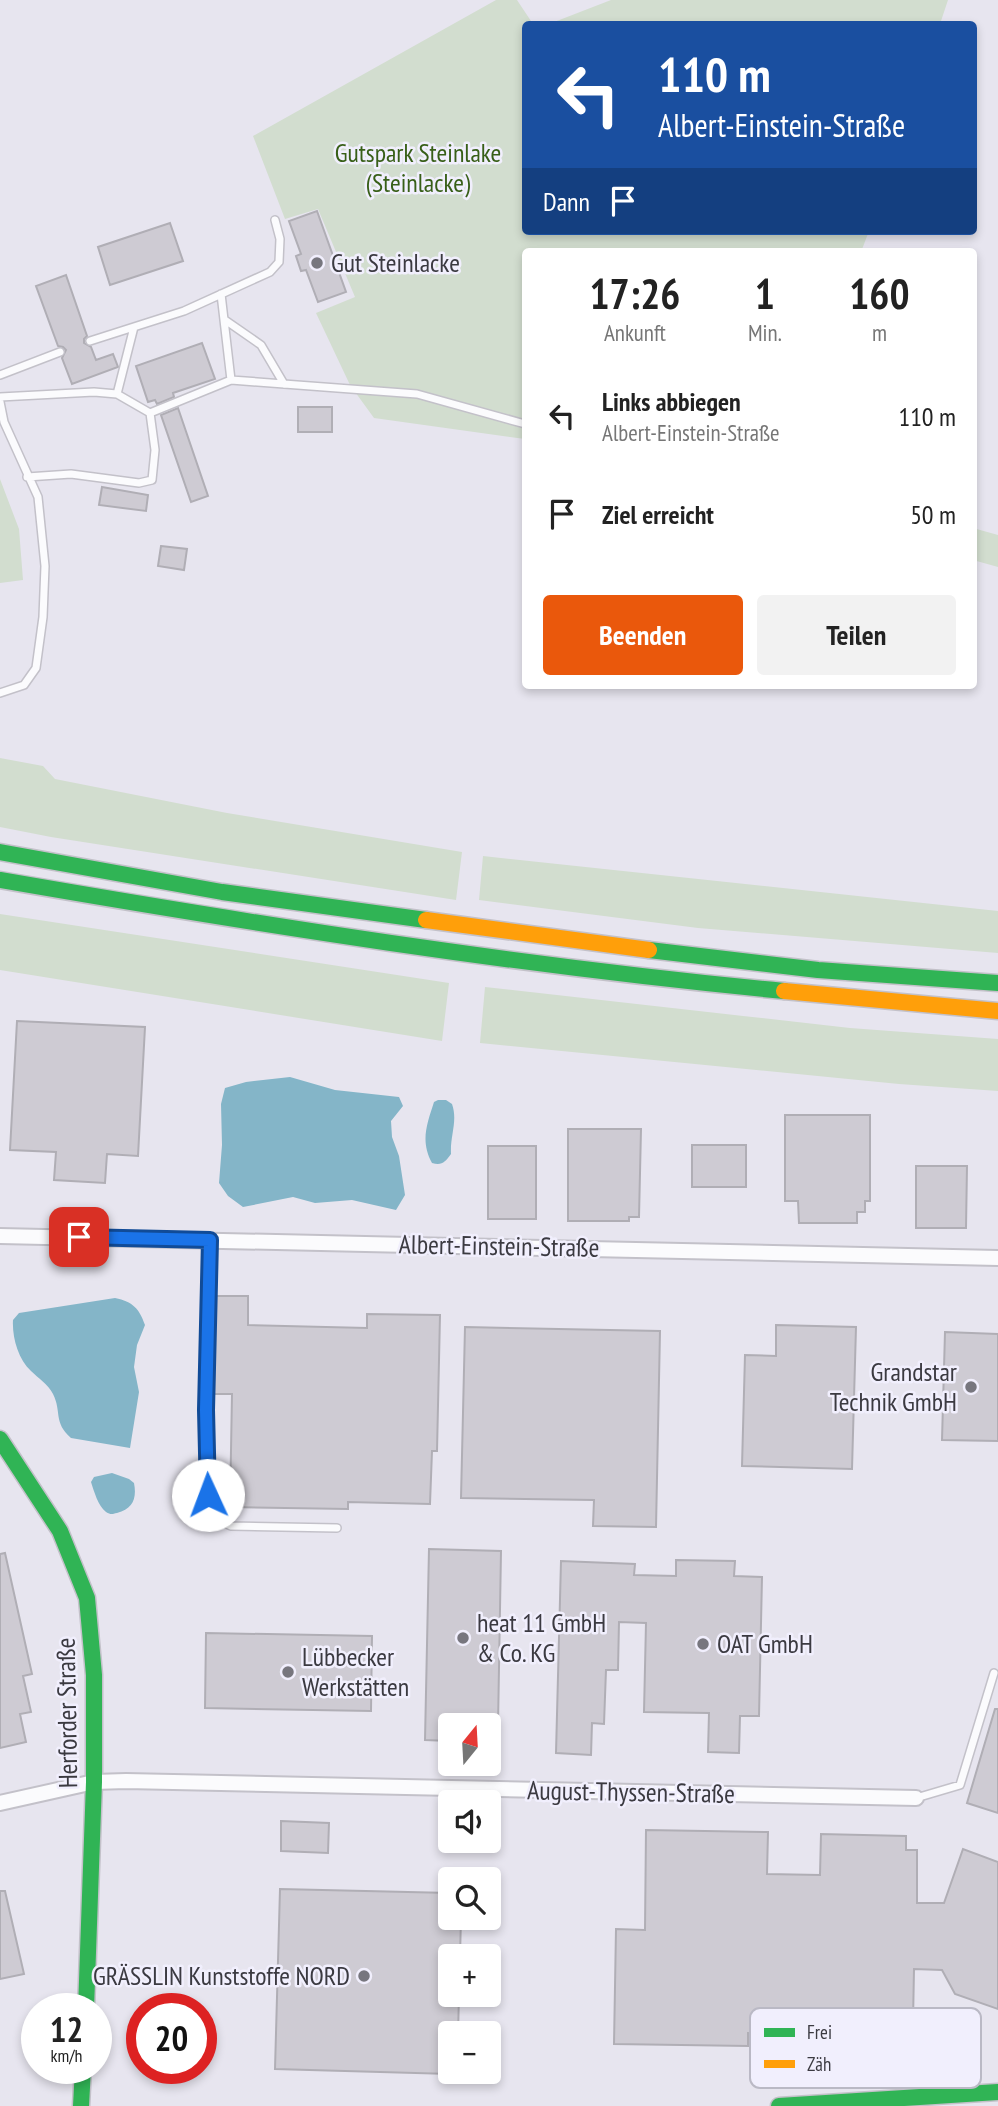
<!DOCTYPE html>
<html lang="de">
<head>
<meta charset="utf-8">
<style>
	body { margin:0; font-family:"PT Sans Narrow",sans-serif; background:#f2f2f2; color:#222; height:100vh; display:flex; flex-direction:column; font-size:26px; white-space:nowrap }
	* { box-sizing:border-box; margin:0 }
	p { font-size:23px; color:#767676 }
	.icon { flex:none; width:38px; height:38px; fill:none; stroke:currentColor; stroke-width:2; stroke-linecap:round; stroke-linejoin:round }
	.map { position:relative; flex:1; overflow:hidden }
	.details { position:absolute; left:522px; top:248px; width:455px; height:441px; display:flex; flex-direction:column; background:#fff; border-radius:7px; box-shadow:0 4px 10px #0003 }
	.details>* { flex:none }
	.banner { position:absolute; left:522px; top:21px; width:455px; height:214px; border-radius:7px; box-shadow:0 4px 10px #0003; background:#1a4fa0; color:#fff; overflow:hidden }
	.needle { width:46px; rotate:18deg }
	.fabs { position:absolute; left:438px; top:1713px; display:grid; gap:14px }
	.fabs a { display:grid; place-items:center; width:63px; height:63px; border-radius:7px; background:#fff; box-shadow:0 4px 10px #0003; font-size:35px }
	.speed { position:absolute; left:21px; top:1993px; display:flex; gap:14px; font-size:35px; font-weight:700; text-align:center }
	.speed>* { display:grid; place-content:center; width:91px; height:91px; border-radius:50%; background:#fff; box-shadow:0 4px 10px #0003; line-height:1 }
	.speed small { font-size:18px; font-weight:400 }
	.speed .limit { border:10px solid #d22; background:#fff; color:#111 }
	.pin { position:absolute; display:grid; place-items:center; width:60px; height:60px; color:#fff; margin:-30px; border-radius:14px; box-shadow:0 4px 10px #0006 }
	.me { position:absolute; width:77px; margin:-38px; rotate:358deg; stroke-linejoin:round; filter:drop-shadow(0 0 5px #0008) }
	.turn { display:flex; align-items:center; gap:24px; height:147px; padding:0 21px; font-size:32px }
	.turn .icon { width:91px; height:91px; stroke-width:2.5 }
	.turn b { display:block; font-size:49px; line-height:60px }
	.then { display:flex; align-items:center; height:66px; padding:0 21px; background:#0003; gap:14px; font-size:26px }
	.eta { display:flex; justify-content:space-evenly; align-items:center; height:119px; text-align:center }
	.eta b { font-size:42px; font-weight:600; line-height:49px }
	.cta { display:flex; gap:14px; margin-top:auto; padding:14px 21px }
	.cta a { flex:1; height:80px; border-radius:7px; background:#ea580c; color:#fff; font-size:28px; font-weight:600; line-height:80px; text-align:center }
	.cta a+a { background:#f2f2f2; color:#222 }
	ul { padding:0; list-style:none }
	li { display:flex; align-items:center; gap:21px; height:98px; padding:0 21px }
	li div { flex:1 }
	li b { display:block; font-size:26px }
	li em { font-style:normal }
	.map>svg:first-child { display:block }
	.green { fill:#d2ddcf }
	.water { fill:#84b5c8 }
	.building { fill:#cecbd3; stroke:#b0aeb5; stroke-width:2 }
	.lines { fill:none; stroke-linecap:round; stroke-linejoin:round }
	.lane-casing { stroke:#c3c1c9; stroke-width:10 }
	.street-casing { stroke:#c3c1c9; stroke-width:18 }
	.fast-casing { stroke:#c3c1c9; stroke-width:19 }
	.slow-casing { stroke:#c3c1c9; stroke-width:19 }
	.lane { stroke:#fbfbfd; stroke-width:7 }
	.street { stroke:#fbfbfd; stroke-width:14 }
	.fast { stroke:#30b455; stroke-width:16 }
	.slow { stroke:#ff9f0a; stroke-width:16 }
	.route-casing { stroke:#114b97; stroke-width:18 }
	.route { stroke:#1a73e8; stroke-width:12 }
	.poi-dot { fill:#77767e; stroke:#f1effd; stroke-width:2.5 }
	.labels { text-anchor:middle; stroke-width:5; stroke-linejoin:round; paint-order:stroke }
	.park-label { font-size:26px; fill:#385f18; stroke:#f1effd }
	.poi-label { font-size:26px; fill:#3b3a41; stroke:#f1effd; text-anchor:start }
	.street-label { font-size:26px; fill:#3b3a41; stroke:#f1effd }
	.key { fill:#f1effd; stroke:#bab9c5; stroke-width:2 }
	.key-label { font-size:19px; fill:#3b3a41 }
</style>
</head>
<body>
<div class="map">
<svg width="998" height="2106" viewBox="0 0 998 2106">
	<rect width="100%" height="100%" fill="#e7e5ef"/>
	<!-- green -->
	<path class="green" d="M496,0H517L533,24H525V231H869L861,252H525V439L374,418L350,385L316,313L355,297L318,209L285,219L253,136Z
		M611,0H948L940,24H549Z
		M0,479L19,529L23,580L0,583Z
		M973,528L998,535V567L973,560Z
		M0,758L43,766L55,779L227,813L462,852L456,900L51,837L0,827Z
		M483,856L998,911V953L698,928L479,900Z
		M0,914L449,983L442,1041L0,970Z
		M485,987L850,1028L998,1039V1091L899,1084L480,1043Z"/>
	<!-- water -->
	<path class="water" d="M290,1077L335,1090L399,1097L403,1106L391,1121L392,1137L399,1156L405,1195L396,1210L352,1200L315,1203L293,1197L243,1207L228,1196L219,1183L222,1145L221,1104L225,1088L246,1082Z
		M438,1100H446L452,1104C458,1121 450,1135 451,1154C445,1162 442,1166 432,1163C420,1141 427,1124 434,1102Z
		M115,1298C133,1302 139,1308 145,1325L137,1345L134,1367L139,1392L130,1448L71,1438C53,1422 62,1412 53,1394C48,1384 38,1378 31,1371C18,1359 12,1337 13,1320L19,1313Z
		M112,1473L129,1479L134,1483C137,1498 133,1509 117,1513C112,1514 111,1515 106,1512C98,1506 94,1491 91,1482L94,1477Z"/>
	<!-- building -->
	<path class="building" d="M317,211L346,292L318,302L306,270L301,271L296,256L301,254L289,221Z
		M170,223L183,261L110,285L98,247Z
		M66,275L87,336L84,339V343L91,347L96,360L113,354L118,367L72,384L62,358L66,350L63,347L58,346L36,286Z
		M202,343L215,379L173,393L174,397L157,404L155,400L148,402L136,366Z
		M298,407H332V432H298Z
		M178,408L208,496L191,502L161,415Z
		M102,487L148,495L146,511L99,505Z
		M161,546L187,549L184,570L158,566Z
		M17,1021L145,1027L138,1156L107,1154L105,1183L54,1180L56,1152L10,1150Z
		M785,1115H870V1201H865V1212H857V1223H799L798,1201H785Z
		M568,1129H641L639,1217H629V1221H568Z
		M692,1145H746V1187H692Z
		M488,1146H536V1219H488Z
		M916,1166H967L966,1228H916Z
		M215,1296H248V1325L367,1328V1314L440,1315L437,1451H432L430,1504L348,1502V1509L230,1507L232,1394H214Z
		M776,1325L856,1327L852,1469L742,1466L745,1355L776,1356Z
		M465,1327L660,1331L656,1527L593,1526L594,1500L461,1498Z
		M945,1332L998,1334V1441L942,1440Z
		M429,1549L501,1551L498,1726H450V1741L425,1740Z
		M5,1553L32,1674L23,1676L31,1712L20,1714L26,1742L0,1748V1554Z
		M676,1560L735,1561L734,1576L762,1577L759,1716H740L739,1753L708,1752L709,1713L644,1712L646,1623L619,1622L618,1670H606L604,1724L592,1723L591,1755L556,1753L561,1561L635,1564L634,1575L676,1576Z
		M206,1633L372,1636L371,1711L205,1708Z
		M995,1709H998V1813L967,1803Z
		M281,1821L329,1823L328,1853L281,1851Z
		M646,1830L768,1832L767,1874L820,1875L821,1834L906,1836V1850H917V1903H944L963,1849L998,1862V2009L955,1994L942,1970L914,1969L913,2022L812,2020V2035L748,2033V2046L614,2044L616,1929L645,1930Z
		M280,1889L450,1893V1918H461L460,1956H450V1995H459L458,2034H450V2074L275,2069Z
		M0,1891H5L24,1974L0,1979Z"/>
	<g class="lines">
		<defs>
			<path id="lane" d="M221,294L231,380
				M225,320L261,345L284,384
				M90,341L184,311L270,272L279,262L280,239L275,220
				M0,375L60,352
				M117,394L134,327
				M0,397L94,392L117,394L150,413L231,380L417,394L525,424
				M0,402L4,422L38,497L45,566L43,617L36,668L24,685L0,693
				M27,477L71,474L139,483L152,480L155,450L150,413
				M210,1240L206,1410L208,1495L214,1511L220,1521L231,1526L337,1528
				M916,1798L960,1785L994,1673"/>
			<path id="street" d="M0,1236L998,1258
				M0,1803L94,1782L126,1781L916,1798"/>
			<path id="fast" d="M0,852L222,892L426,920
				M0,880C260,925 521,966 784,991
				M649,950L818,970L998,983
				M0,1439L60,1531L87,1598L94,1675V1782L86,2009
				M81,2106L83,2068
				M779,2106L998,2092"/>
			<path id="slow" d="M426,920L649,950
				M784,991L998,1011"/>
		</defs>
		<!-- lane casing -->
		<use href="#lane" class="lane-casing"/>
		<!-- street casing -->
		<use href="#street" class="street-casing"/>
		<!-- fast casing -->
		<use href="#fast" class="fast-casing"/>
		<!-- slow casing -->
		<use href="#slow" class="slow-casing"/>
		<!-- lane -->
		<use href="#lane" class="lane"/>
		<!-- street -->
		<use href="#street" class="street"/>
		<!-- fast -->
		<use href="#fast" class="fast"/>
		<!-- slow -->
		<use href="#slow" class="slow"/>
	</g>
	<g class="lines">
		<defs>
			<path id="route" d="M79,1237L210,1240L206,1410L208,1495"/>
		</defs>
		<!-- route casing -->
		<use href="#route" class="route-casing"/>
		<!-- route -->
		<use href="#route" class="route"/>
	</g>
	<!-- markers -->
	<g class="poi-dot">
		<circle cx="317" cy="263" r="7"/>
		<circle cx="971" cy="1387" r="7"/>
		<circle cx="463" cy="1638" r="7"/>
		<circle cx="703" cy="1644" r="7"/>
		<circle cx="288" cy="1672" r="7"/>
		<circle cx="364" cy="1976" r="7"/>
	</g>
	<g class="labels">
		<!-- park labels -->
		<g class="park-label">
			<text x="418" y="162">Gutspark Steinlake<tspan x="418" dy="30">(Steinlacke)</tspan></text>
		</g>
		<!-- poi labels -->
		<g class="poi-label">
			<text x="331" y="272">Gut Steinlacke</text>
			<text x="957" y="1381" text-anchor="end">Grandstar<tspan x="957" dy="30">Technik GmbH</tspan></text>
			<text x="477" y="1632">heat 11 GmbH<tspan x="477" dy="30">&amp; Co. KG</tspan></text>
			<text x="717" y="1653">OAT GmbH</text>
			<text x="302" y="1666">Lübbecker<tspan x="302" dy="30">Werkstätten</tspan></text>
			<text x="350" y="1985" text-anchor="end">GRÄSSLIN Kunststoffe NORD</text>
		</g>
		<!-- street labels -->
		<g class="street-label">
			<text transform="translate(499 1246) rotate(1)" y="9">Albert-Einstein-Straße</text>
			<text transform="translate(67 1713) rotate(-91)" y="9">Herforder Straße</text>
			<text transform="translate(631 1792) rotate(1)" y="9">August-Thyssen-Straße</text>
		</g>
	</g>
	<!-- legend -->
	<rect x="750" y="2008" width="231" height="80" rx="10" class="key"/>
	<rect x="764" y="2028" width="31" height="9" fill="#30b455"/>
	<rect x="764" y="2060" width="31" height="8" fill="#ff9f0a"/>
	<g class="key-label">
		<text x="807" y="2039">Frei</text>
		<text x="807" y="2071">Zäh</text>
	</g>
</svg>
<div class="fabs">
<a><svg class="needle" viewBox="-14 -14 28 28"><path d="M0-13l5 13h-10z" fill="#e53935"/><path d="M0 13l5-13h-10z" fill="#767676"/></svg></a>
<a><svg class="icon" aria-label="sound" viewBox="0 0 24 24"><path d="M4 9h4l5-4v14l-5-4H4zM17 9q2 3 0 6"/></svg></a>
<a><svg class="icon" aria-label="search" viewBox="0 0 24 24"><circle cx="10" cy="10" r="6"/><path d="M15 15l6 6"/></svg></a>
<a>+</a>
<a>−</a>
</div>
<div class="speed"><div>12<small>km/h</small></div><div class="limit">20</div></div>
<div class="pin" style="left:79px;top:1237px;background:#d93025"><svg class="icon" aria-label="arrive" viewBox="0 0 24 24"><path d="M6 21V4h12l-3 4 3 4H6"/></svg></div>
<svg class="me" style="left:208px;top:1495px" viewBox="-20 -20 40 40"><circle r="19" fill="#fff"/><path d="M0-13L10 11 0 6-10 11z" fill="#1a73e8"/></svg>
<div class="banner">
<div class="turn"><svg class="icon" aria-label="left" viewBox="0 0 24 24"><path d="M17 20v-9H6M10 6l-5 5 5 5"/></svg><div><b>110 m</b>Albert-Einstein-Straße</div></div>
<div class="then">Dann<svg class="icon" aria-label="arrive" viewBox="0 0 24 24"><path d="M6 21V4h12l-3 4 3 4H6"/></svg></div>
</div>
<section class="details">
<div class="eta">
<div><b>17:26</b><p>Ankunft</p></div>
<div><b>1</b><p>Min.</p></div>
<div><b>160</b><p>m</p></div>
</div>
<ul>
<li><svg class="icon" aria-label="left" viewBox="0 0 24 24"><path d="M17 20v-9H6M10 6l-5 5 5 5"/></svg><div><b>Links abbiegen</b><p>Albert-Einstein-Straße</p></div><em>110 m</em></li>
<li><svg class="icon" aria-label="arrive" viewBox="0 0 24 24"><path d="M6 21V4h12l-3 4 3 4H6"/></svg><div><b>Ziel erreicht</b></div><em>50 m</em></li>
</ul>
<div class="cta"><a>Beenden</a><a>Teilen</a></div>
</section>
</div>
</body>
</html>
